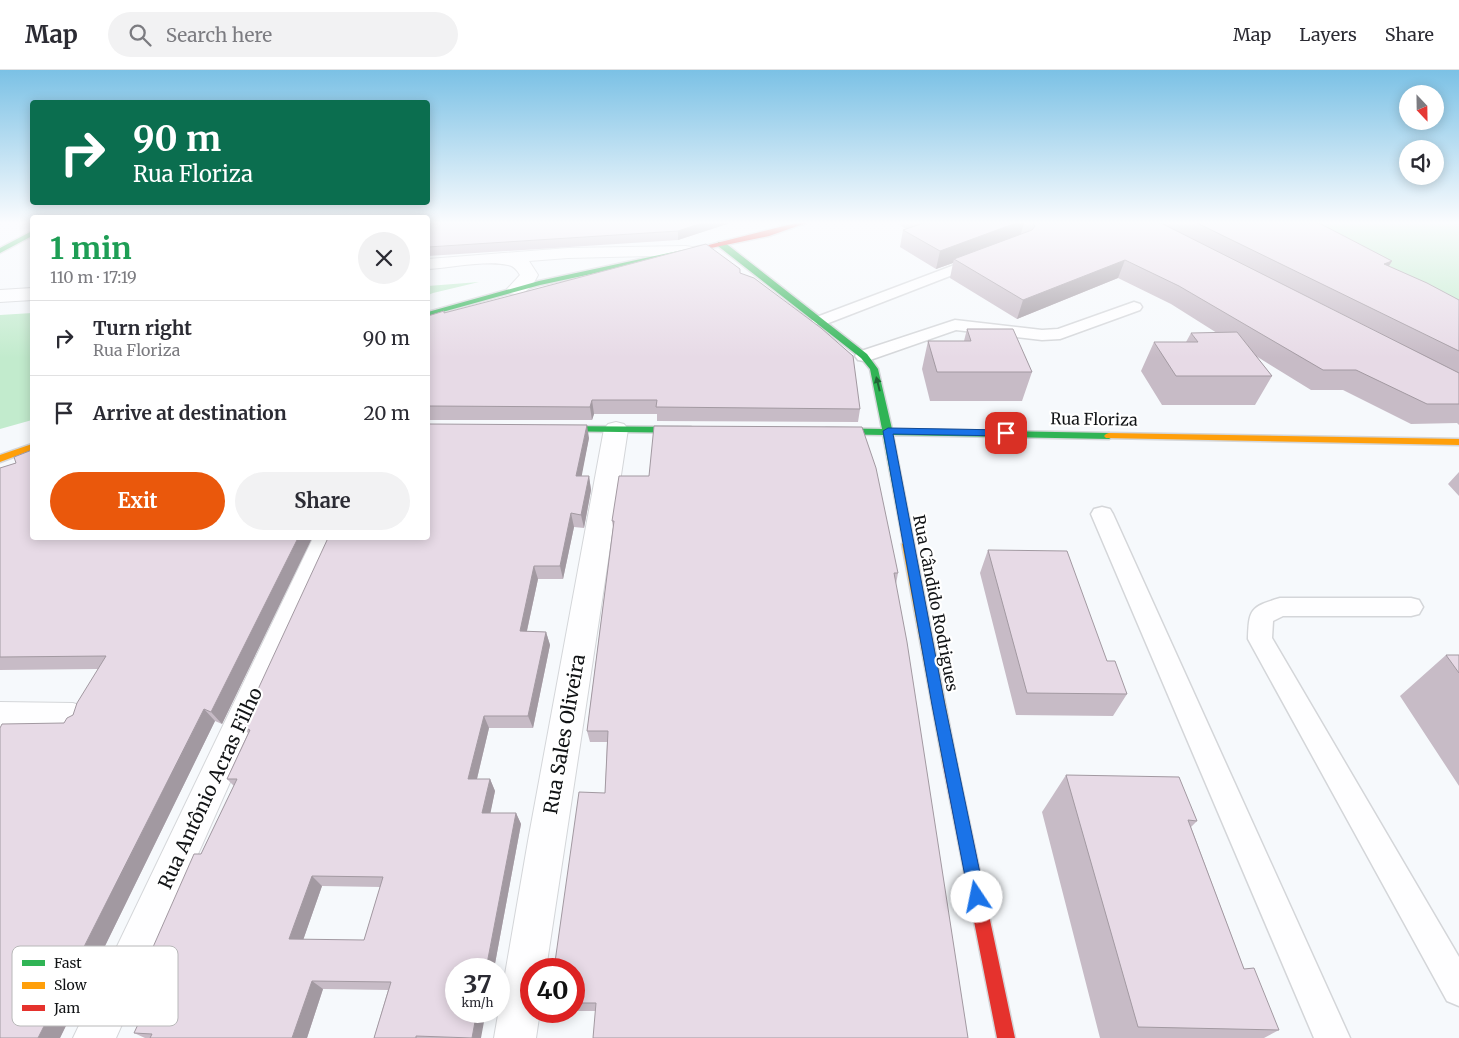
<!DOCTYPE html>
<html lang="en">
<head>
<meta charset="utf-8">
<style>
	body { margin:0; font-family:Merriweather,serif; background:#f2f2f3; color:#2b2b33; height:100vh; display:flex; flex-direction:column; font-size:19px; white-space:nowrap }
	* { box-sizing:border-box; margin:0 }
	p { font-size:16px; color:#7c7c81 }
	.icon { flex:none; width:28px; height:28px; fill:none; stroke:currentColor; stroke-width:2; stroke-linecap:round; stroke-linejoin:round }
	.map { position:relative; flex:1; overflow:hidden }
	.sheet { position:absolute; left:30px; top:145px; width:400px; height:325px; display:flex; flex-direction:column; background:#fff; border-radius:5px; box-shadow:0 2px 12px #0003 }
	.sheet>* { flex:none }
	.top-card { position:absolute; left:30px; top:30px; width:400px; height:105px; border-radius:5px; box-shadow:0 2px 12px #0003; background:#0b6e4f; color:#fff; overflow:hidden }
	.needle { width:32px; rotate:158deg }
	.fabs { position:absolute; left:1399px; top:15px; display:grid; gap:10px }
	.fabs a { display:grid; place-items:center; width:45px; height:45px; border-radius:50%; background:#fff; box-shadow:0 2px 12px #0003; font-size:25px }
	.speed { position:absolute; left:445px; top:888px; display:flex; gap:10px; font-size:25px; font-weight:700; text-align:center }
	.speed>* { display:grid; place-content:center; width:65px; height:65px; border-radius:50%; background:#fff; box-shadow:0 2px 12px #0003; line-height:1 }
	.speed small { font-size:12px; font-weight:400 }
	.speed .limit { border:8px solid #d22; background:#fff; color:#111 }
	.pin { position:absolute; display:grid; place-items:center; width:42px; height:42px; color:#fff; margin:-21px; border-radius:10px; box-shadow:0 2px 8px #0006 }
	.me { position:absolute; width:55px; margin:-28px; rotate:349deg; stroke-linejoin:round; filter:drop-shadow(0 0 4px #0008) }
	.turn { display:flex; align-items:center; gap:18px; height:105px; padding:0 20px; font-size:22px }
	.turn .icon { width:65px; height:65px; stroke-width:2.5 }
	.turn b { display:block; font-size:35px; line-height:42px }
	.round { display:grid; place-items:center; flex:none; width:52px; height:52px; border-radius:26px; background:#f2f2f3 }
	.overview { display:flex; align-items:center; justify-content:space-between; height:85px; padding:0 20px }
	h1 { font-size:30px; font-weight:700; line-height:38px; color:#1e9e55 }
	.primary-button { display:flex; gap:10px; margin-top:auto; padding:10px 20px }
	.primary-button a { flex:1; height:58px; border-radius:30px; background:#ea580c; color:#fff; font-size:20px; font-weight:700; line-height:58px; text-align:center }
	.primary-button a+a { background:#f2f2f3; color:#2b2b33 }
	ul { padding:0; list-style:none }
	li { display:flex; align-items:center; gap:15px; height:75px; padding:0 20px; border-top:1px solid #e1e1e2 }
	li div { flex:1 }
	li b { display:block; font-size:19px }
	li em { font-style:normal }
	header { display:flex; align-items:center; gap:30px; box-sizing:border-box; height:70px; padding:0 25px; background:#fff; border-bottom:1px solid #e1e1e2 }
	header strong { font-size:24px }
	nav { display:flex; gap:28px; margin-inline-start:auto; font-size:18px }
	.search { width:350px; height:45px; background:#f2f2f3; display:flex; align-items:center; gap:12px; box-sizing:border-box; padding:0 18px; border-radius:28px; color:#7c7c81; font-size:19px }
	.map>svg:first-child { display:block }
	.green { fill:#c2ebcd }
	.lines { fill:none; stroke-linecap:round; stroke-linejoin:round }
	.lane-casing { stroke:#d4d6d9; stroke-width:3 }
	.street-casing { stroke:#d4d6d9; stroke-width:2 }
	.fast-casing { stroke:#d4d6d9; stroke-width:3 }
	.slow-casing { stroke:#d4d6d9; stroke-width:3 }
	.jam-casing { stroke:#d4d6d9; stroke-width:3 }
	.lane { fill:#fefeff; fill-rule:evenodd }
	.street { fill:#fefeff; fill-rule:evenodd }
	.fast { fill:#30b455; fill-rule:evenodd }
	.slow { fill:#ff9f0a; fill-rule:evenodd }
	.jam { fill:#e5322d; fill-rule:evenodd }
	.wall { fill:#c7bbc6; fill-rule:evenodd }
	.shaded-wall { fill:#a299a1 }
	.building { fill:#e7dae6; stroke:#a299a1; fill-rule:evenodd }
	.oneway { fill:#216436 }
	.route { fill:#1a73e8; stroke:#114b97 }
	.labels { text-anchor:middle; stroke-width:4.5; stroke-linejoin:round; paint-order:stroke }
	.street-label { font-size:16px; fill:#121416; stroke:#fff }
	.near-street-label { font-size:19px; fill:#121416; stroke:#fff }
	.key { fill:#fff; stroke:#b8b8b9; stroke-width:1 }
	.key-label { font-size:14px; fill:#121416 }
</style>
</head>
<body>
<header>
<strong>Map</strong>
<div class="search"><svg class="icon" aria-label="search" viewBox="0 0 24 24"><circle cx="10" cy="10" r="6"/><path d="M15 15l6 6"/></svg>Search here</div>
<nav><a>Map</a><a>Layers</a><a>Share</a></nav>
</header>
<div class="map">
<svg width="1459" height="968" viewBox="0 0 1459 968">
	<rect width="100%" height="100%" fill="#f6f9fc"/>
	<!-- green -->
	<path class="green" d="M1292,153H1459V246Z
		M479,212L433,223L428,225V216Z
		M32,243V350L0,359V245Z"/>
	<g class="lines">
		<defs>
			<path id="lane" d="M981,185L986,186L988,189L986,192L826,254H814L812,251L814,248Z
				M1134,232L1140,234L1142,237L1140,240L1060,269L1042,270L956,260L870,290L864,291L858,290L855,286L858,282L955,250L1042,260L1058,259Z
				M1102,437L1110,439L1113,444L1350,968H1314L1091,444L1094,439Z
				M1280,528H1411L1419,530L1423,537L1419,544L1411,546H1283L1273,551L1272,568L1459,887V936L1447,931L1248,569C1249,539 1250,537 1280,528Z"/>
			<path id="street" d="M686,176L692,177L695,181L692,185L568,188L529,191L538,205C532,217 525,227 510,223L507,219L520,205C517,200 514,196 508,195C487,190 450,198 428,199V189L568,178Z
				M32,218V230L0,232V220Z
				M616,352L624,354L628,359L546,899H531V941H540L536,968H494L528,771L604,359L608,354Z
				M313,468H339L116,968H73Z
				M0,632L73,633L85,637L89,647L85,657L73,661L0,660Z"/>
			<path id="fast" d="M32,161V166L0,183V178Z
				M718,172H724L867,284L878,299L892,359L1109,363L1114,366L1109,369L893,365L914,474L912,477H904L883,365L826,364L821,361L826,358L882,359L870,299L861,288L718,176Z
				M701,176H704V180L540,215L428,246V242L539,211Z
				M551,356L691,357L696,360L691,363L548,361L546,359Z"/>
			<path id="slow" d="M1109,363L1459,369V375L1106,368L1104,366L1106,364Z
				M32,374V380L0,392V385Z
				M908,470L914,474L957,694L955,698L950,700L945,698L943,694L902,474Z"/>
			<path id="jam" d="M796,153H806L769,166L701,180L697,178Z
				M950,688L955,690L957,694L1015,968H997L943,694L945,690Z"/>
		</defs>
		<!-- lane casing -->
		<use href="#lane" class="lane-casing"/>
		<!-- street casing -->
		<use href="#street" class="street-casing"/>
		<!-- fast casing -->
		<use href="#fast" class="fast-casing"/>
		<!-- slow casing -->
		<use href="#slow" class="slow-casing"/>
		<!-- jam casing -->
		<use href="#jam" class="jam-casing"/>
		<!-- lane -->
		<use href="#lane" class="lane"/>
		<!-- street -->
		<use href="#street" class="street"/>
		<!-- fast -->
		<use href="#fast" class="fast"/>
		<!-- slow -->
		<use href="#slow" class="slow"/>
		<!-- jam -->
		<use href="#jam" class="jam"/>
	</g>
	<!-- wall -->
	<path class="wall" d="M428,153H730L678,170L428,186Z
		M897,153H1319L1392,191L1389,196L1459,230V355L1457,353L1411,354L1343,320H1311L1256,286L1272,306L1255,335H1162L1141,301L1154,272H1186L1191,263H1217L1171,234L1118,208L1017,249L950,208L953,193L936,199L900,177L903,160L906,159Z
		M740,203L860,339L858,352L657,351V344H594L592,350H428V246L444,241L445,243Z
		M967,259L1032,302L1022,331H930L922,299L928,271H964Z
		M589,368L581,406H589L591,420L584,458L574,457L563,509H538L527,561L546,562L550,575L533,658H489L477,709H490L495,721L490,743H516L521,754L494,899H456L481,968H374L388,920L323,919L307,968H145L134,963L162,902H161L146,893L201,784L234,716L227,709L248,663L241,656ZM322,816L380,817L364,870H303Z
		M32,380V468H312L222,654L215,651L60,968H0L64,653L73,645L98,599L0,600V398L16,393Z
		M1459,402V426L1448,414Z
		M612,451L898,503L896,514L596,941H574V899L605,723L607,672H590L587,661L613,457Z
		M988,480L1107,591L1127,624L1113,646L1016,645L980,503Z
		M1446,585H1459V716L1400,626Z
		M1066,705L1197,751L1191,757L1244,899L1279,960L1264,968H1100L1042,742Z"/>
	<!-- shaded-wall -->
	<path class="shaded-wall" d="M702,153H730L678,170V161Z
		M1016,153H1024L1020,167L954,189L953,193L936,199L940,181Z
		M1125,190L1118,208L1017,249L1023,230Z
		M1392,191L1380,210L1384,194Z
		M592,330L594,344L592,350L590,337Z
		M587,355L589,368L579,420L576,406Z
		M589,406L591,420L584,458L581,445Z
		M571,443L574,457L563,509L560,496Z
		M298,468H312L222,654L211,642Z
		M534,496L538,509L524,574L520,561Z
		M546,562L550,575L533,658L528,646Z
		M204,639L215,651L60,968H38Z
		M484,646L489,658L474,721L468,709Z
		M490,709L495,721L488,755L482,743Z
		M516,743L521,754L494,899H486Z
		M312,806L322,816L300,879L289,869Z
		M312,911L323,919L307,968H292Z
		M477,941H486L481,968H472Z"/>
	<!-- building -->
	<path class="building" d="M428,153H702L678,161L428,177Z
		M924,153H1016L940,181L903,160Z
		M1033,153H1161L1459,303V334H1427L1356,300H1323L1179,216L1125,190L1023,230L954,189L1032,160L1035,156Z
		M1197,153H1319L1392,191L1384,194L1427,213L1459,230V281Z
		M706,174L740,199V203L754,208L821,258L853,286L860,339L656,337L657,330H592L590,337L428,336V246L444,241V243L494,230Z
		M967,259H1013L1032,302H937L928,271H971Z
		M1237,262L1272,306H1176L1154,272H1198L1191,263Z
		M428,354L587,355L576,406H589L581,445L571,443L560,496H534L520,561L546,562L528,646H484L468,709H490L482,743H516L486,899H456V941H477L472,968L416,966V968H374L391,912L312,911L292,968H150L152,964L134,963L167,892L146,893L194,784H201L237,709H227L250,660L241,656L328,468H428ZM312,806L383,807L364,870L289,869Z
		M654,356L862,357L876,398L898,503H894L907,572L968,968H593L596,933H574V899H554L579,722L605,723L608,661H587L614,451H612L619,406H649Z
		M32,380V468H298L211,642L204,639L38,968H0V658L2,654L64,653L67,648L73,645L77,633L106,586L0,587V398L16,393L14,387Z
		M988,480L1067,481L1107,591H1115L1127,624L1027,623Z
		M1446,585H1459V603Z
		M1066,705L1179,707L1197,751L1188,750L1244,899L1254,898L1279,960L1138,957Z"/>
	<!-- one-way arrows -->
	<defs><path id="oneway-solid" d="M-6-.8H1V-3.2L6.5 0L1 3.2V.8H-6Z" transform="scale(1.25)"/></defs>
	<use class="oneway" href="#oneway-solid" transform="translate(878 314) rotate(-104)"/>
	<!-- sky -->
	<linearGradient id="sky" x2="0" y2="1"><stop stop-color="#7bc1e5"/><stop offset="0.53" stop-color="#fbfcfe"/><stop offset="1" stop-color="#fbfcfe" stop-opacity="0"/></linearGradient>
	<rect width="1459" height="288" fill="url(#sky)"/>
	<!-- route -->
	<path class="route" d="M888,358L1006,360L1011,363L1006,366L893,364L945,635L985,827L983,832L977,835L972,832L969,827L932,635L883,361Z"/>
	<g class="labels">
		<!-- street labels -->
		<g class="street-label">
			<text transform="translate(1094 349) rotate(1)" y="6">Rua Floriza</text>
			<text transform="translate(936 533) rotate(79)" y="6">Rua Cândido Rodrigues</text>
		</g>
		<!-- near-street labels -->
		<g class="near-street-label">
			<text transform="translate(564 664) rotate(-80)" y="7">Rua Sales Oliveira</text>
			<text transform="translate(210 718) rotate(-65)" y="7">Rua Antônio Acras Filho</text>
		</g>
	</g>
	<!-- legend -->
	<rect x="12" y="876" width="166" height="80" rx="8" class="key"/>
	<rect x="22" y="890" width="23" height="6" fill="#30b455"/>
	<rect x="22" y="912" width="23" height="7" fill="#ff9f0a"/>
	<rect x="22" y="935" width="23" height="6" fill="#e5322d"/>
	<g class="key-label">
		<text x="54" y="898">Fast</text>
		<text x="54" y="920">Slow</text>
		<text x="54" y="943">Jam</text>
	</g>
</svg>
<div class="fabs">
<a><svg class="needle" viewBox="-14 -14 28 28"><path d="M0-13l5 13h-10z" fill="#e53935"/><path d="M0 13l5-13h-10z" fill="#7c7c81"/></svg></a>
<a><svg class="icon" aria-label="sound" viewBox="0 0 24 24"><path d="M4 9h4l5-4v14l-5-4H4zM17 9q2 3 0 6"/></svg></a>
</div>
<div class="speed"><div>37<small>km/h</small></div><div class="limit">40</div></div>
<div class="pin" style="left:1006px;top:363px;background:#d93025"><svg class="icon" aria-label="arrive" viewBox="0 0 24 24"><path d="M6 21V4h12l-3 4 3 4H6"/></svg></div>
<svg class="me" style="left:977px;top:827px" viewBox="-20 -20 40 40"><circle r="19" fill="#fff"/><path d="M0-13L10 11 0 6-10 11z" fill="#1a73e8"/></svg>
<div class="top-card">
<div class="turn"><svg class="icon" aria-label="right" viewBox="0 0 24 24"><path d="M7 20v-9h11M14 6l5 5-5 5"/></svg><div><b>90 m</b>Rua Floriza</div></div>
</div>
<section class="sheet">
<div class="overview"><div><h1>1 min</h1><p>110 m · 17:19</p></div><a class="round"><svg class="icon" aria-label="close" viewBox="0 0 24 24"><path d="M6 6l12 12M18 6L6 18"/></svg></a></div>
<ul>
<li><svg class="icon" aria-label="right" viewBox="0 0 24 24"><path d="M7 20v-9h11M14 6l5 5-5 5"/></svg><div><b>Turn right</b><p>Rua Floriza</p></div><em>90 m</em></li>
<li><svg class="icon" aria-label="arrive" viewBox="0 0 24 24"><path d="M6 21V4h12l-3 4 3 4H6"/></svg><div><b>Arrive at destination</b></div><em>20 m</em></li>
</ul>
<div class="primary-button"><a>Exit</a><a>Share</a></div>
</section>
</div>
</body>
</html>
